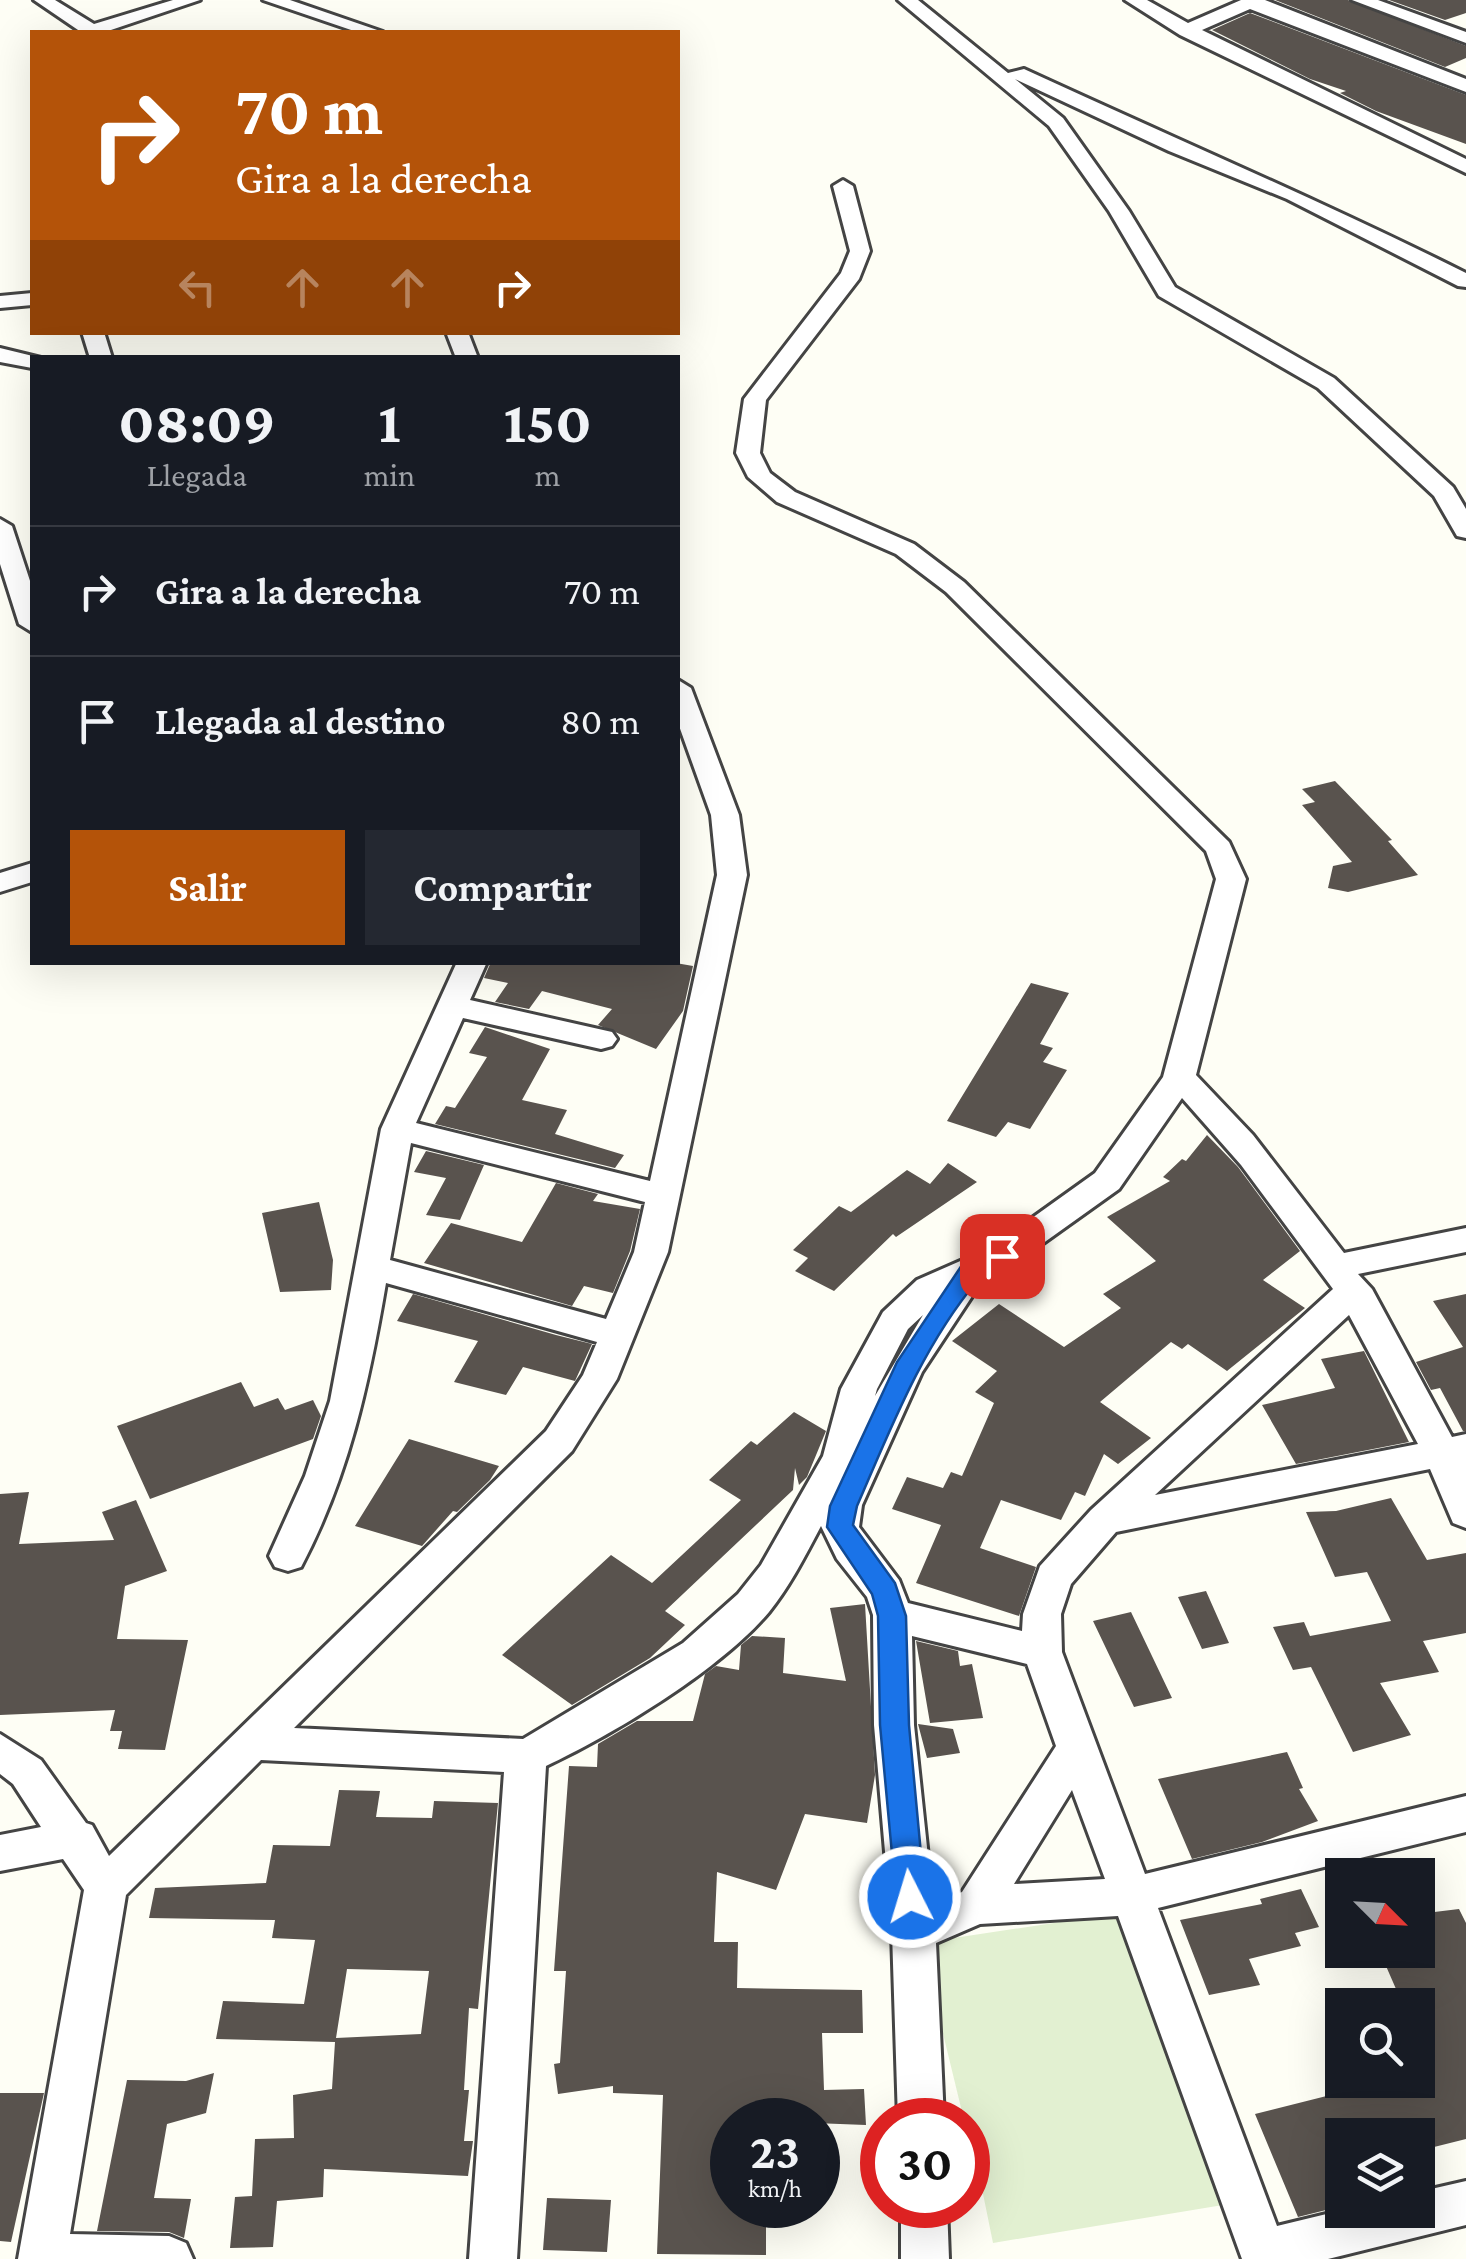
<!DOCTYPE html>
<html lang="es">
<head>
<meta charset="utf-8">
<style>
	body { margin:0; font-family:"Crimson Pro",serif; background:#242831; color:#f1f3f6; height:100vh; display:flex; flex-direction:column; font-size:38px; white-space:nowrap }
	* { box-sizing:border-box; margin:0 }
	p { font-size:32px; color:#9ea1a6 }
	.icon { flex:none; width:55px; height:55px; fill:none; stroke:currentColor; stroke-width:2; stroke-linecap:round; stroke-linejoin:round }
	.map { position:relative; flex:1; overflow:hidden }
	.side { position:absolute; left:30px; top:355px; width:650px; height:610px; display:flex; flex-direction:column; background:#171b24; border-radius:0px; box-shadow:0 10px 40px #0002 }
	.side>* { flex:none }
	.guide { position:absolute; left:30px; top:30px; width:650px; height:305px; border-radius:0px; box-shadow:0 10px 40px #0002; background:#b45309; color:#fff; overflow:hidden }
	.needle { width:65px; rotate:114deg }
	.fabs { position:absolute; left:1325px; top:1858px; display:grid; gap:20px }
	.fabs a { display:grid; place-items:center; width:110px; height:110px; border-radius:0px; background:#171b24; box-shadow:0 10px 40px #0002; font-size:50px }
	.speed { position:absolute; left:710px; top:2098px; display:flex; gap:20px; font-size:50px; font-weight:700; text-align:center }
	.speed>* { display:grid; place-content:center; width:130px; height:130px; border-radius:50%; background:#171b24; box-shadow:0 10px 40px #0002; line-height:1 }
	.speed small { font-size:25px; font-weight:400 }
	.speed .limit { border:15px solid #d22; background:#fff; color:#111 }
	.pin { position:absolute; display:grid; place-items:center; width:85px; height:85px; color:#fff; margin:-42px; border-radius:20px; box-shadow:0 5px 15px #0006 }
	.me { position:absolute; width:110px; margin:-55px; rotate:355deg; stroke-linejoin:round; filter:drop-shadow(0 0 8px #0008) }
	.turn { display:flex; align-items:center; gap:35px; height:210px; padding:0 40px; font-size:45px }
	.turn .icon { width:130px; height:130px; stroke-width:2.5 }
	.turn b { display:block; font-size:70px; line-height:85px }
	.lanes { display:flex; align-items:center; height:95px; padding:0 40px; background:#0003; justify-content:center; gap:50px; direction:ltr }
	.lanes .off { opacity:.35 }
	.eta { display:flex; justify-content:space-evenly; align-items:center; height:170px; text-align:center }
	.eta b { font-size:60px; font-weight:700; line-height:70px }
	.primary-button { display:flex; gap:20px; margin-top:auto; padding:20px 40px }
	.primary-button a { flex:1; height:115px; border-radius:0px; background:#b45309; color:#fff; font-size:40px; font-weight:700; line-height:115px; text-align:center }
	.primary-button a+a { background:#242831; color:#f1f3f6 }
	ul { padding:0; list-style:none }
	li { display:flex; align-items:center; gap:30px; height:130px; padding:0 40px; border-top:2px solid #363941 }
	li div { flex:1 }
	li b { display:block; font-size:38px }
	li em { font-style:normal }
	.map>svg:first-child { display:block }
	.pitch { fill:#e2f0d1 }
	.building { fill:#59534e; fill-rule:evenodd }
	.lines { fill:none; stroke-linecap:round; stroke-linejoin:round }
	.minor-casing { stroke:#444; stroke-width:6 }
	.minor { fill:#fff; fill-rule:evenodd }
	.route { fill:#1a73e8; stroke:#114b97; stroke-width:2.5 }
</style>
</head>
<body>
<div class="map">
<svg width="1466" height="2259" viewBox="0 0 1466 2259">
	<rect width="100%" height="100%" fill="#fefef5"/>
	<!-- pitch -->
	<path class="pitch" d="M1133,1911L1223,2205L993,2243L968,2120H964L921,1943Z"/>
	<!-- building -->
	<path class="building" d="M1275,0H1348L1466,46V58L1445,67Z
		M1389,0H1466V13L1445,20Z
		M1250,13L1466,95V144L1376,111L1340,93L1346,91L1310,79L1212,30Z
		M1335,781L1392,840L1388,841L1418,875L1348,892L1328,888L1333,866L1352,862L1302,805L1315,802L1302,789Z
		M491,962H670L693,966L683,1011L656,1049L598,1025L612,1009L542,991L529,1009L495,1002L508,983L484,978Z
		M1031,983L1069,993L1040,1044L1053,1048L1043,1062L1067,1070L1030,1129L1008,1122L996,1137L947,1121Z
		M485,1027L550,1049L522,1100L567,1110L555,1134L624,1155L615,1168L435,1124L446,1106L455,1108L487,1057L469,1053Z
		M1207,1135L1238,1167L1300,1251L1263,1280L1305,1308L1227,1371L1188,1344L1182,1349L1171,1342L1100,1402L1151,1438L1118,1464L1104,1454L1085,1496L1075,1492L1061,1520L1001,1500L980,1548L1036,1567L1019,1616L916,1583L941,1525L892,1509L907,1477L943,1488L951,1472L962,1476L994,1403L975,1392L997,1371L952,1341L999,1304L1064,1347L1121,1308L1103,1294L1156,1261L1107,1217L1170,1181L1163,1177L1182,1159L1186,1161Z
		M426,1151L484,1165L460,1220L426,1215L446,1178L414,1172Z
		M948,1163L977,1182L896,1237L893,1234L834,1291L795,1271L808,1258L793,1250L839,1206L851,1212L907,1170L930,1184Z
		M556,1183L598,1194L593,1201L640,1209L630,1251L613,1293L584,1286L572,1306L424,1263L451,1223L522,1242Z
		M319,1202L333,1260L331,1290L280,1292L262,1213Z
		M413,1294L556,1335L592,1344L575,1381L523,1367L506,1395L454,1382L478,1341L397,1321Z
		M1466,1294V1431H1463L1440,1388L1431,1390L1416,1362L1463,1347L1433,1301Z
		M1364,1351L1409,1442L1296,1464L1262,1405L1335,1388L1321,1359Z
		M241,1382L254,1407L278,1398L285,1410L313,1400L321,1416L313,1439L150,1499L117,1426Z
		M794,1412L826,1431L807,1477L799,1485L795,1468L793,1490L665,1611L685,1625L650,1658L572,1705L502,1655L611,1555L652,1583L741,1500L709,1480L751,1441L757,1445Z
		M409,1439L499,1466L490,1480L457,1512L453,1511L422,1546L355,1526Z
		M29,1492L19,1544L114,1540L102,1512L136,1500L167,1571L125,1586L117,1639L188,1640L165,1750L118,1749L122,1731H110L115,1710L0,1715V1494Z
		M1391,1498L1427,1560L1466,1553V1633L1423,1641L1439,1672L1380,1683L1411,1735L1353,1752L1311,1667L1293,1670L1273,1627L1304,1622L1310,1636L1391,1621L1367,1572L1335,1577L1306,1512L1336,1511Z
		M1206,1591L1229,1643L1202,1649L1178,1597Z
		M865,1604L875,1775L867,1823L805,1814L776,1890L717,1872L714,1942H738L737,1988L862,1990L863,2033H822L824,2090L864,2089L866,2125L732,2120V2205H766V2255L657,2254L663,2095L613,2093V2086L558,2094L554,2064L560,2063L566,1971H554L569,1766L597,1767L598,1744L637,1721H693L705,1674L716,1666L739,1670L741,1645L752,1636L785,1638L783,1673L846,1681L830,1608Z
		M1131,1612L1172,1698L1134,1707L1093,1621Z
		M916,1641L958,1651L960,1666L972,1664L983,1718L930,1723Z
		M918,1724L953,1729L960,1753L927,1758Z
		M1287,1752L1303,1788L1299,1789L1318,1821L1262,1842L1192,1859L1158,1779Z
		M339,1790L380,1791L376,1817L432,1818L434,1801L498,1803L478,2009L469,2008L464,2090H469L464,2141H473L468,2176L324,2169L323,2197L277,2201L273,2247L230,2248L235,2197L252,2196L255,2139L294,2138L293,2095L332,2089L335,2042L216,2039L223,2001L304,2004L315,1940L272,1938L275,1920L149,1918L155,1888L266,1883L273,1845L330,1846ZM347,1969L429,1971L421,2034L336,2038Z
		M1301,1889L1319,1927L1295,1933L1301,1946L1249,1959L1260,1985L1209,1995L1180,1920L1262,1904L1260,1899Z
		M1459,1909L1466,1923V2139L1418,2151V2135H1342V2206L1298,2217L1255,2114L1390,2080H1418V2005H1403L1379,1950H1418V1914Z
		M214,2073L206,2113L167,2124L154,2198L191,2199L184,2238L169,2232L97,2231L127,2080L186,2081Z
		M0,2093H44L11,2242L0,2241Z
		M547,2198L611,2200L607,2252L543,2250Z"/>
	<g class="lines">
		<defs>
			<path id="minor" d="M34,0H55L94,24L173,0H200L105,32H81Z
				M263,0H290L383,32H357Z
				M898,0H918L1008,73L1024,69C1171,137 1320,200 1466,273V287L1458,286L1287,199L1169,151L1015,79L1063,118L1129,211L1175,287L1334,378L1453,487L1466,509V538L1457,536L1434,496L1318,388L1159,296L1109,211L1049,126Z
				M1125,0H1147L1188,23L1241,0H1265L1466,79V92L1250,9L1202,30L1466,159V173L1180,35Z
				M1352,0H1378L1466,32V43Z
				M843,180L853,186L870,251L859,279L766,400L760,453L770,473L795,492L914,544L964,582L1229,842L1246,879L1196,1075L1253,1135L1344,1253L1466,1228V1252L1358,1274L1372,1289L1452,1437L1466,1434V1528L1453,1523L1430,1469L1116,1532L1071,1584L1061,1614L1062,1652L1145,1874L1466,1796V1832L1158,1908L1277,2226L1343,2210H1418V2192L1466,2181V2225L1328,2259H1242L1118,1916L980,1924L936,1943L944,2120H898L892,1932L874,1725L873,1615L867,1597L837,1559L821,1526C805,1556 790,1586 769,1612C720,1670 614,1734 546,1766L517,2259H469L504,1772L261,1760L126,1895L70,2234L169,2236L186,2243L193,2259H18L84,1890L63,1859L0,1871V1835L41,1827L13,1784L0,1774V1734L41,1760L86,1823L92,1825L109,1856L546,1431L583,1375L597,1342L386,1283C369,1383 349,1476 301,1567L288,1571L275,1567L269,1556L305,1476L330,1401L381,1129L457,962H487L470,1000L612,1032L617,1039L612,1046L601,1049L463,1018L416,1123L650,1181L717,875L711,815L678,723V680L691,688L739,815L747,875L668,1252L617,1379L572,1451L294,1728L523,1739L683,1643L738,1594L761,1565L823,1456L841,1389L883,1312L917,1280L990,1248L1095,1173L1163,1077L1216,879L1206,851L946,592L896,554L777,502L748,477L736,453L744,399L841,273L850,251L833,186ZM1182,1098L1241,1165L1333,1289L1091,1510L1040,1566L1023,1614L1022,1631L908,1603L899,1580L859,1527L862,1505L922,1372L984,1278L1014,1264L1119,1189ZM411,1143L645,1202L634,1252L606,1319L390,1260ZM923,1315L875,1396L877,1389L908,1329ZM1349,1315L1418,1444L1155,1495ZM912,1636L1027,1664L1056,1746L962,1892L933,1904L914,1725ZM1072,1790L1105,1879L1014,1884Z
				M32,293V305L0,308V296Z
				M82,332H104L112,358H90Z
				M446,332H468L478,358H456Z
				M0,348L41,358H32V368L0,362Z
				M0,519L12,526L32,587V632L19,624L0,564Z
				M32,863V882L0,892V873Z
				M901,2205H947L949,2259H901Z"/>
		</defs>
		<!-- minor casing -->
		<use href="#minor" class="minor-casing"/>
		<!-- minor -->
		<use href="#minor" class="minor"/>
	</g>
	<!-- route -->
	<path class="route" d="M1002,1247L1011,1250L1014,1256C1005,1269 987,1269 977,1281C922,1347 891,1428 857,1506L853,1525L895,1583L906,1616L909,1725L925,1897L921,1906L910,1910L900,1906L896,1897L880,1725L878,1616L872,1594L827,1527L830,1506L897,1362L962,1265Z"/>
</svg>
<div class="fabs">
<a><svg class="needle" viewBox="-14 -14 28 28"><path d="M0-13l5 13h-10z" fill="#e53935"/><path d="M0 13l5-13h-10z" fill="#9ea1a6"/></svg></a>
<a><svg class="icon" aria-label="search" viewBox="0 0 24 24"><circle cx="10" cy="10" r="6"/><path d="M15 15l6 6"/></svg></a>
<a><svg class="icon" aria-label="layers" viewBox="0 0 24 24"><path d="M12 4l9 5-9 5-9-5zM3 14l9 5 9-5"/></svg></a>
</div>
<div class="speed"><div>23<small>km/h</small></div><div class="limit">30</div></div>
<div class="pin" style="left:1002px;top:1256px;background:#d93025"><svg class="icon" aria-label="arrive" viewBox="0 0 24 24"><path d="M6 21V4h12l-3 4 3 4H6"/></svg></div>
<svg class="me" style="left:910px;top:1897px" viewBox="-20 -20 40 40"><circle r="17" fill="#1a73e8" stroke="#fff" stroke-width="3"/><path d="M0-11L8 9 0 5-8 9z" fill="#fff"/></svg>
<div class="guide">
<div class="turn"><svg class="icon" aria-label="right" viewBox="0 0 24 24"><path d="M7 20v-9h11M14 6l5 5-5 5"/></svg><div><b>70 m</b>Gira a la derecha</div></div>
<div class="lanes"><svg class="icon off" aria-label="left" viewBox="0 0 24 24"><path d="M17 20v-9H6M10 6l-5 5 5 5"/></svg><svg class="icon off" aria-label="ahead" viewBox="0 0 24 24"><path d="M12 20V5M6 11l6-6 6 6"/></svg><svg class="icon off" aria-label="ahead" viewBox="0 0 24 24"><path d="M12 20V5M6 11l6-6 6 6"/></svg><svg class="icon" aria-label="right" viewBox="0 0 24 24"><path d="M7 20v-9h11M14 6l5 5-5 5"/></svg></div>
</div>
<section class="side">
<div class="eta">
<div><b>08:09</b><p>Llegada</p></div>
<div><b>1</b><p>min</p></div>
<div><b>150</b><p>m</p></div>
</div>
<ul>
<li><svg class="icon" aria-label="right" viewBox="0 0 24 24"><path d="M7 20v-9h11M14 6l5 5-5 5"/></svg><div><b>Gira a la derecha</b></div><em>70 m</em></li>
<li><svg class="icon" aria-label="arrive" viewBox="0 0 24 24"><path d="M6 21V4h12l-3 4 3 4H6"/></svg><div><b>Llegada al destino</b></div><em>80 m</em></li>
</ul>
<div class="primary-button"><a>Salir</a><a>Compartir</a></div>
</section>
</div>
</body>
</html>
